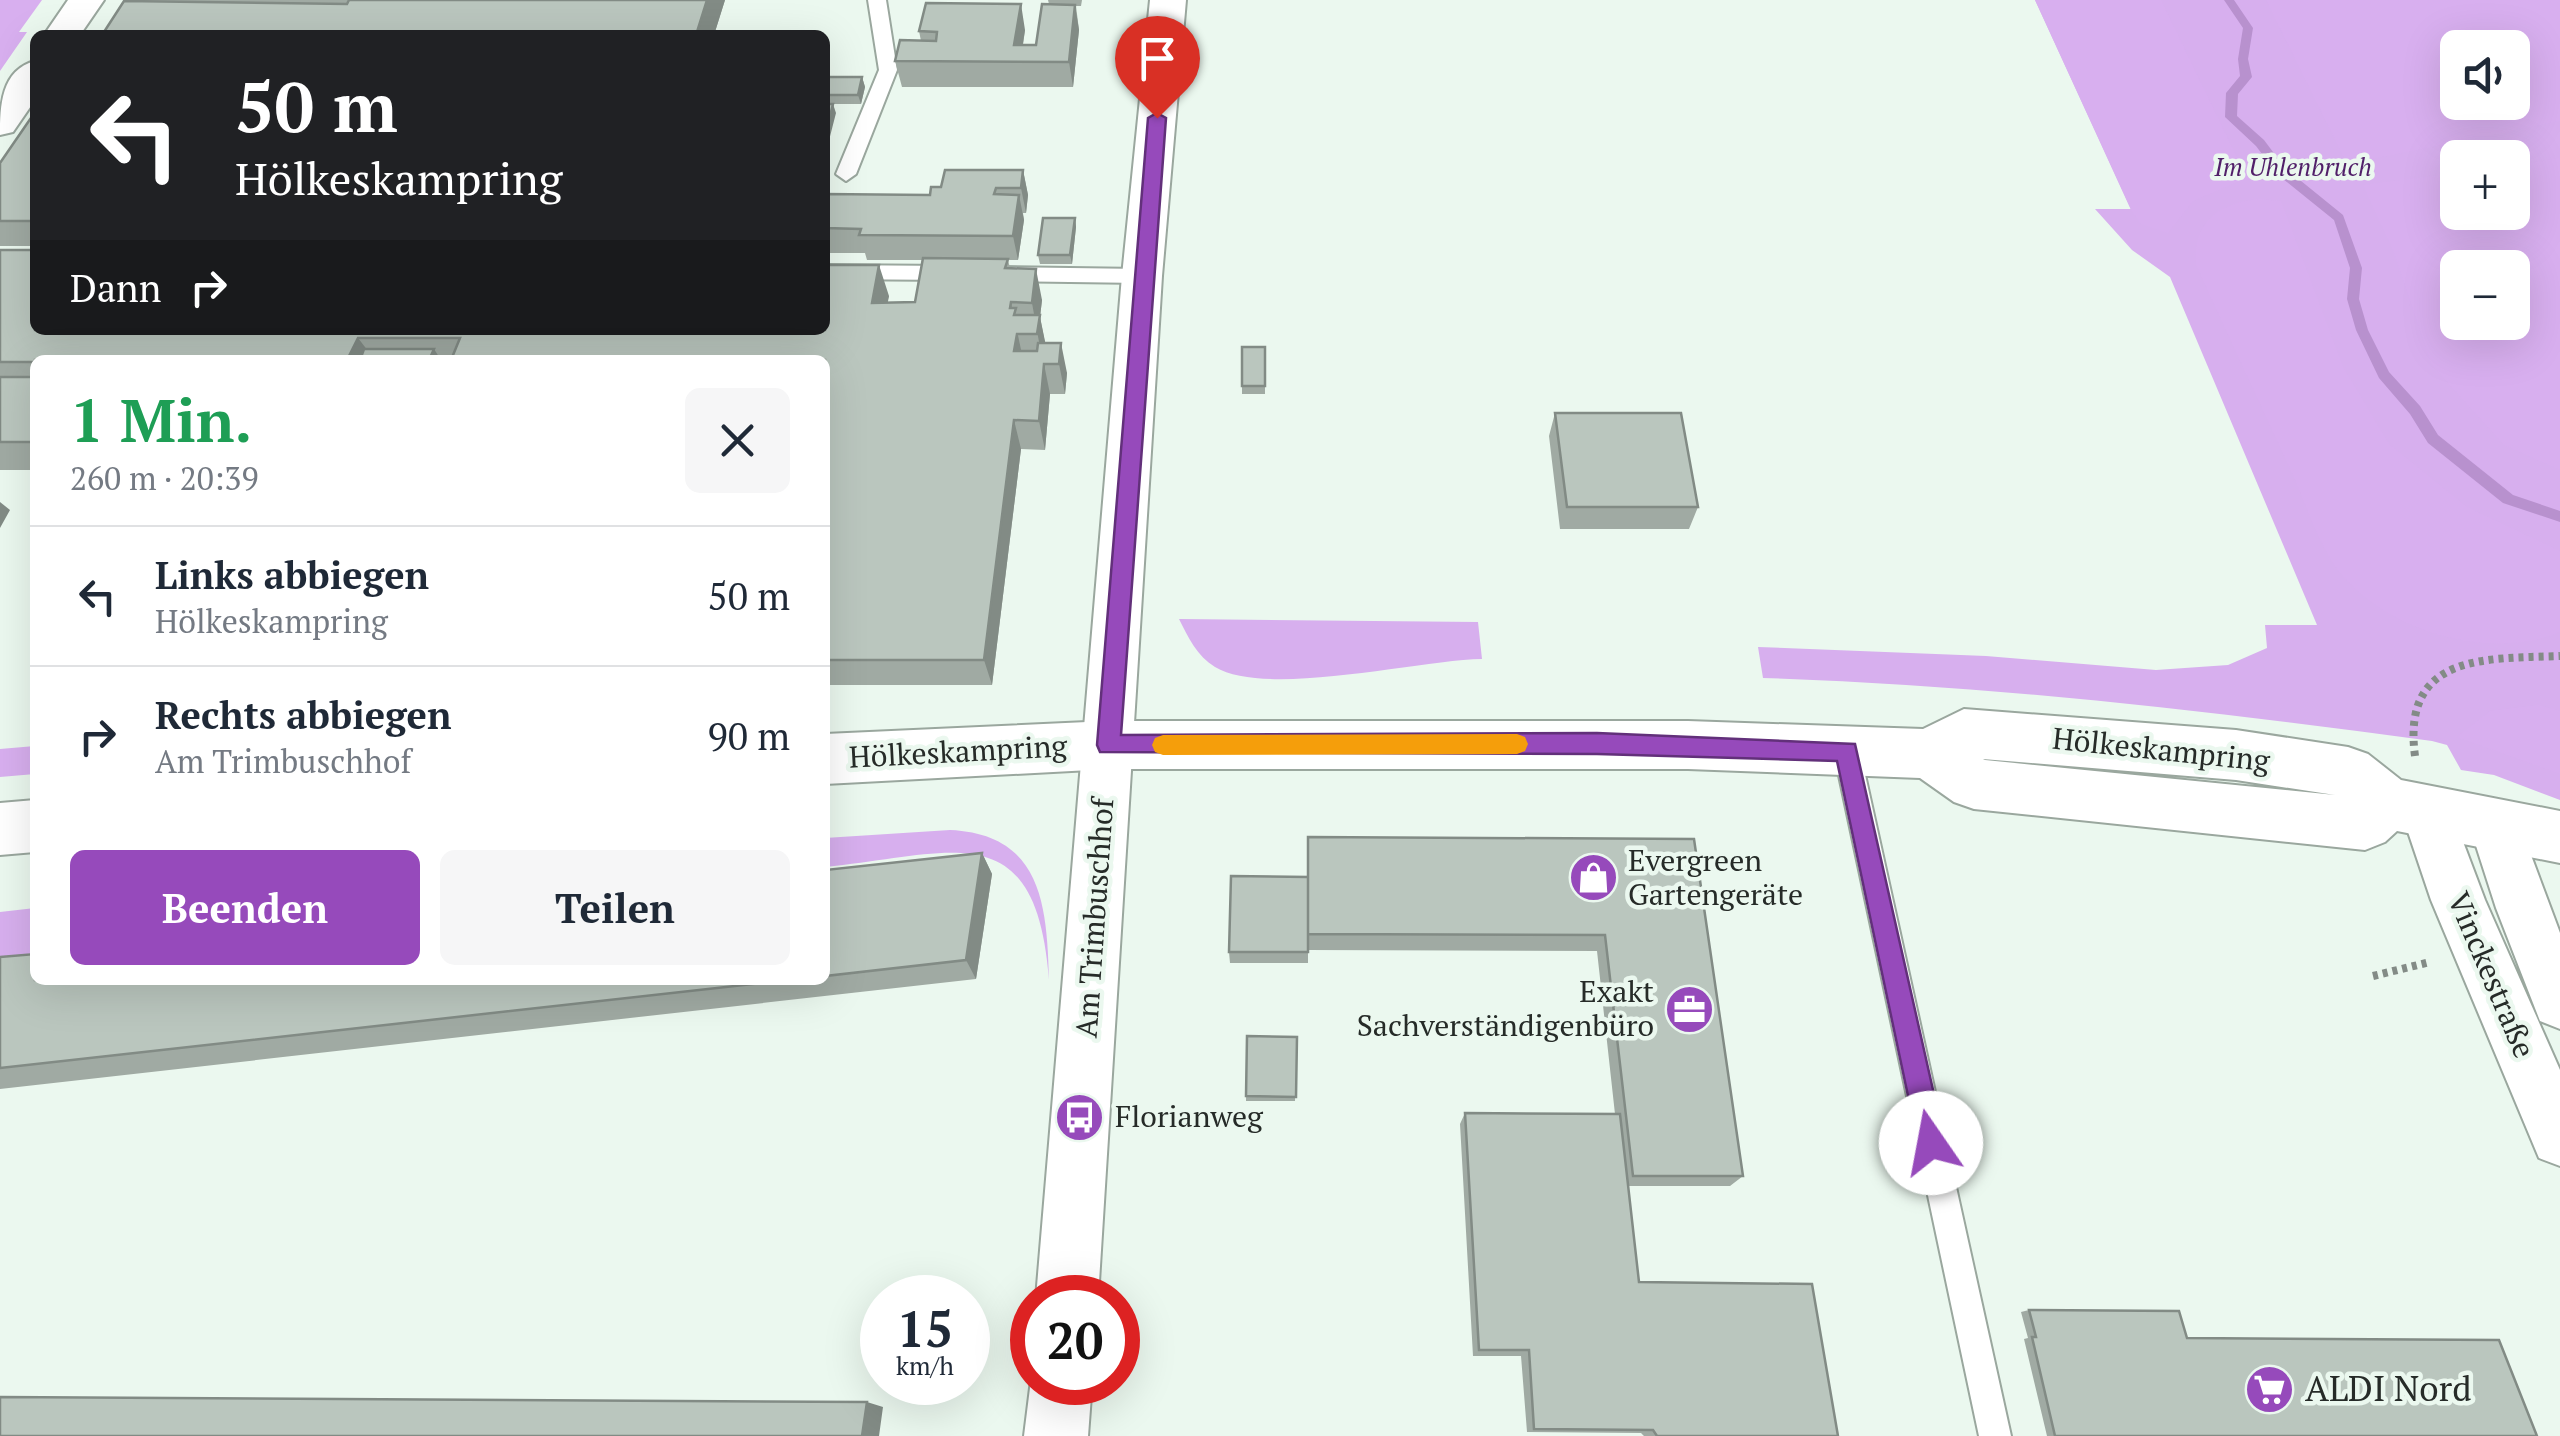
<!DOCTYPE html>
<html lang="de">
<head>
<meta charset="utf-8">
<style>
	body { margin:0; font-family:"PT Serif",serif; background:#f6f6f7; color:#1f2937; height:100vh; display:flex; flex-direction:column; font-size:38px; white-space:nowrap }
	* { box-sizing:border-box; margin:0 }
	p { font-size:32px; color:#747a83 }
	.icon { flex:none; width:55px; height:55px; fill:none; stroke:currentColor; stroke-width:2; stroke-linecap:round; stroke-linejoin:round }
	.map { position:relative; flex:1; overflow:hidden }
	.drawer { position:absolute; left:30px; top:355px; width:800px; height:630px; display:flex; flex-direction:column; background:#fff; border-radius:15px; box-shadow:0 10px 40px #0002 }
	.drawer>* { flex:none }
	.banner { position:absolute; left:30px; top:30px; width:800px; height:305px; border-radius:15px; box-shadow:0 10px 40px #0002; background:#202124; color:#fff; overflow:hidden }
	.controls { position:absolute; left:2440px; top:30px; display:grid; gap:20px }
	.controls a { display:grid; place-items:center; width:90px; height:90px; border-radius:15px; background:#fff; box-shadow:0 10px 40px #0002; font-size:50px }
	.speed { position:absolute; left:860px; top:1275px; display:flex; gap:20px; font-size:50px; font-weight:700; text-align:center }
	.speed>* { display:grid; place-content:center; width:130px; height:130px; border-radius:50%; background:#fff; box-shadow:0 10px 40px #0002; line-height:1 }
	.speed small { font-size:25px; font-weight:400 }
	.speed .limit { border:15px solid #d22; background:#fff; color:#111 }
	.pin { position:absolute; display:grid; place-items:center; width:85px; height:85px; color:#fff; margin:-102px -42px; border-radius:50% 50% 50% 0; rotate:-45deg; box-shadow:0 0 10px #0007 }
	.pin .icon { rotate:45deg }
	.me { position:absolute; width:110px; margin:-55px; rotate:348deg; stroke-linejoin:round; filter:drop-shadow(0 0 8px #0008) }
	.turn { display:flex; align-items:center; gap:35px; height:210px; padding:0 40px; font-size:45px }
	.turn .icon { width:130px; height:130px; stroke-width:2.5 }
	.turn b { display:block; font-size:70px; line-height:85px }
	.then { display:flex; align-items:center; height:95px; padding:0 40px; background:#0003; gap:20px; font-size:38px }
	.round { display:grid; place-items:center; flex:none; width:105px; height:105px; border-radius:15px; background:#f6f6f7 }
	.overview { display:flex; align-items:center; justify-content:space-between; height:170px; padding:0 40px }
	h1 { font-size:60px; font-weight:700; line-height:75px; color:#1e9e55 }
	.primary-button { display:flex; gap:20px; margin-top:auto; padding:20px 40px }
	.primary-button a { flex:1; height:115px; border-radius:15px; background:#964abb; color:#fff; font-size:40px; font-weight:700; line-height:115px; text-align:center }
	.primary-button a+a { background:#f6f6f7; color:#1f2937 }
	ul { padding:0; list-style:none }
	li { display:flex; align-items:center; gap:30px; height:140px; padding:0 40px; border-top:2px solid #e0e1e3 }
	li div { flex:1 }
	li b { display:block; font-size:38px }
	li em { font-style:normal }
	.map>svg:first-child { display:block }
	.green { fill:#d7afee; fill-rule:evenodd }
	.forest { fill:#d8afef; fill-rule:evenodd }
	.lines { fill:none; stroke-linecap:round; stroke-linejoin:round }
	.stream { fill:#b891ce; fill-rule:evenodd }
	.service-casing { stroke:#9aa79e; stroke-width:4 }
	.minor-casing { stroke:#9aa79e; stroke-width:4 }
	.secondary-casing { stroke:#9aa79e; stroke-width:4 }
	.path { stroke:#838b86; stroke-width:8; stroke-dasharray:5 5; stroke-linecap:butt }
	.service { fill:#fff; fill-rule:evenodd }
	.minor { fill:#fff; fill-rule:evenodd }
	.secondary { fill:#fff; fill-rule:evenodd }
	.wall { fill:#a0aaa3 }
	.shaded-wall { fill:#828b85 }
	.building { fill:#bac6be; stroke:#828b85; stroke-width:2.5 }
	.route { fill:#964abb; stroke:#62307a; stroke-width:2.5 }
	.slow { fill:#f59e0b }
	.labels { text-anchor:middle; stroke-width:9; stroke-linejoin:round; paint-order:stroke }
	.far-park-label { font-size:25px; font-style:italic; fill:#511f69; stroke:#ebf8ef }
	.street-label { font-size:30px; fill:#262b28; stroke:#ebf8ef }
	.poi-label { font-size:30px; fill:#262b28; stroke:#ebf8ef; text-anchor:start }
	.near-poi-label { font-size:35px; fill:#262b28; stroke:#ebf8ef; text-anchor:start }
</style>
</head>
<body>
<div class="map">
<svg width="2560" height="1436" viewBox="0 0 2560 1436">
	<rect width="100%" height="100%" fill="#ebf8ef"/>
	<!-- green -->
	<path class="green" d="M2035,0H2560V800L2494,775L2461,770L2447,745L2432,741C2210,711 1987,685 1763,678L1758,647L1986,656L2156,670L2228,665L2267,648L2265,625H2317L2170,277L2132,250L2095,209H2131ZM2458,48H2512V102H2458ZM2458,158H2512V212H2458ZM2458,268H2512V322H2458Z
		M1179,619L1478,622L1482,659C1419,660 1267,698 1215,667C1197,656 1188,637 1179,619Z
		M950,830C1042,834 1047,906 1049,980C1036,812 953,854 825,867V838Z
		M35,908V953L0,958V912Z"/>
	<!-- forest -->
	<path class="forest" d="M0,0H42L19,32H27L0,71Z
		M2035,0H2161L2247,178L2193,201L2168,233L2141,224L2131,210Z
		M2266,0H2560V121L2347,164ZM2458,48H2512V102H2458Z
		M2560,158V470L2504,445L2431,364L2393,250L2363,185L2457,173L2458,212H2512L2513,166ZM2458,268H2512V322H2458Z
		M2258,199L2281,201L2343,367L2389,444L2467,507L2560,551V632C2490,662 2385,631 2338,570C2318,544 2306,504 2292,473C2260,404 2228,334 2196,265C2193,222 2217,204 2258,199Z
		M2538,705L2560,711V774L2457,737L2490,711Z
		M35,746V774L0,777V749Z"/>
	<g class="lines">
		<!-- stream -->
		<path class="stream" d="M2224,0H2234L2253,28L2248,59L2252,77L2238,94L2237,116L2264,140L2285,168L2343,215L2362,268L2359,299L2368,330L2389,372L2420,406L2438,435L2513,495L2560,511V522L2503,503L2428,443L2410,414L2379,378L2356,330L2347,299L2350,268L2334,220L2277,174L2256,146L2225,117L2226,93L2240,76L2238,59L2243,28Z"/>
		<defs>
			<path id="service" d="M868,0H886L897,70L856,174L846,181L836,174L879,70Z
				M825,265L952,266L962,273L952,280L825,279Z
				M1002,267L1142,269L1152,276L1142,283L1002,281L992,274Z
				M1847,741L1856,744L1860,752L2011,1436H1979L1834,752L1838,744Z"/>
			<path id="minor" d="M68,0H104L80,35H44Z
				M1150,0H1186L1162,276L1098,1298H1036L1122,276Z
				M35,61V100L13,132L0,135C0,106 1,70 35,61Z
				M2427,788L2445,794L2485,900L2560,1070V1166L2539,1158L2431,900L2401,811L2409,794Z
				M2495,800L2513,807L2560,933V1029L2540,1021L2496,908L2469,824L2477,807Z
				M1032,1372V1382H1092L1088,1436H1024Z"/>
			<path id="secondary" d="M1964,709L2236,730L2348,747L2368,754L2401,780L2560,811V863L2397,831L2385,842L2365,850L1974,809L1954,802L1920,778L1688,769H1109L825,784V734L1109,721H1688L1923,729ZM1983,759L2236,780L2335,795L1985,760Z
				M35,800V852L0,855V803Z"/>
		</defs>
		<!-- service casing -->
		<use href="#service" class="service-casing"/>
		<!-- minor casing -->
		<use href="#minor" class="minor-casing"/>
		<!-- secondary casing -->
		<use href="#secondary" class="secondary-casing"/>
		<!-- path -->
		<path class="path" d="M2415,756C2401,652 2488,659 2560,656
			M2373,976L2430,962"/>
		<!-- service -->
		<use href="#service" class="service"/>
		<!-- minor -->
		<use href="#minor" class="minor"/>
		<!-- secondary -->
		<use href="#secondary" class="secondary"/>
	</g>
	<!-- wall -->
	<path class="wall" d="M125,0H725L714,35H102Z
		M1048,0H1082L1081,6H1076L1079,30L1073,87H902L895,61L921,41L919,31L1025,30L1023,45H1036L1049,4Z
		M825,77H862L865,87L861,104H825Z
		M35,112V246H0V163Z
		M1023,170L1028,195L1026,213H1023L1024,220L1018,260H1008L1010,268L1042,300L1040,317L1045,343L1067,373L1065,394H1050L1045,450L1021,449L992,685H825V360H35V470H0V250L889,296L887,302H915L922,260H867L865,253H825V194L930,195L941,187Z
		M1075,218L1076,227L1072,264H1040L1038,255Z
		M1242,347H1265V394H1242Z
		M1555,413L1698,507L1689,529H1560L1549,436Z
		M1308,837L1694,839L1743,1176L1730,1186H1628L1639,1282L1838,1436H1644L1641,1433L1527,1432L1521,1356H1473L1460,1124L1465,1113L1615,1114L1597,951L1308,950V963H1230L1229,952L1307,877Z
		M982,853L992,874L976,979L0,1089V957L35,980H825V870Z
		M1247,1036L1297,1037L1295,1101H1246Z
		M2029,1310L2187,1338L2537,1436H2047L2024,1339L2028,1338L2021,1312Z"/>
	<!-- shaded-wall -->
	<path class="shaded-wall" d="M707,0H725L714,35H696Z
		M1021,4L1025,30L1020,62L1014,45Z
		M1075,5L1079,30L1073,87L1069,62Z
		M862,77L865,87L861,104L858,95Z
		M833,104L836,113L825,156V136Z
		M1023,170L1028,195L1026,213L1021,188Z
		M1019,195L1024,220L1018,260L1013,236Z
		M1075,218L1076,227L1072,264L1070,255Z
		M879,265L889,296L882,333L872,303Z
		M1036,269L1042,300L1040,317L1046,346L1043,364L1032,303Z
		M1011,302L1024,364L1014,351Z
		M358,338L375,360H347Z
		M1061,343L1067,373L1065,394L1059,364Z
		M434,349L441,360H429Z
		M1044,364L1050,394L1045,450L1039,421Z
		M1014,420L1021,449L992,685L984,660Z
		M0,502L10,510L0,528Z
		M982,853L992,874L976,979L966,960Z
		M867,1402L883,1407L879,1436H862Z"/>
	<!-- building -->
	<path class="building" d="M349,0H707L696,35H102L124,1L347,4Z
		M926,3L1021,4L1014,45H1036L1042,4L1075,5L1069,62L895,61L900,40L936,41L937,32L919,31Z
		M825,77H862L858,95H825Z
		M825,104H833L825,136Z
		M35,112V221H0V163Z
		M945,170H1023L1021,188H996L994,194L1019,195L1013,236L859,235L861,229L825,228V194L930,195L931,187H941Z
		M1043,218H1075L1070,255H1038Z
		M0,250H35V330H825V265H879L872,303L915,302L923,258L1008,259L1005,268L1036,269L1032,303L1011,302L1010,308H1016L1014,315H1040L1037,334H1017L1014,351H1037L1038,343H1061L1059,364H1044L1039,421L1014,420L984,660H825V360H451L460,338H358L347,360H35V362H0Z
		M1242,347H1265V386H1242Z
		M364,349H434L429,360H360Z
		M0,377H35V442H0Z
		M1555,413H1681L1698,507H1567Z
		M1308,837L1694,839L1743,1176H1633L1605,935L1308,934Z
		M982,853L966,960L825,976V870Z
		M1231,876L1308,877V952H1229Z
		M35,954V980H788L0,1068V957Z
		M1247,1036L1297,1037L1296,1097L1246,1096Z
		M1465,1113L1620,1114L1639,1282L1812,1284L1838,1436H1657L1653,1430L1534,1429L1529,1350H1479Z
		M2029,1310L2179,1311L2187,1338L2499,1340L2537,1436H2055L2032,1337H2036Z
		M0,1397L867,1402L862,1436H0Z"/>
	<!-- route -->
	<path class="route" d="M1157,113L1166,118L1121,735L1597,733L1855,744L1945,1143L1941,1152L1931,1156L1922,1152L1918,1143L1837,761L1597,754L1100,752L1097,745L1148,118Z"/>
	<!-- slow -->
	<path class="slow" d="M1517,734L1525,737L1528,744L1525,751L1517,754L1163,755L1155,752L1152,745L1155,738L1163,735Z"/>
	<!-- icons -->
	<defs>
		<symbol id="shop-disc" viewBox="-11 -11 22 22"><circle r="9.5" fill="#964abb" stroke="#ebf8ef"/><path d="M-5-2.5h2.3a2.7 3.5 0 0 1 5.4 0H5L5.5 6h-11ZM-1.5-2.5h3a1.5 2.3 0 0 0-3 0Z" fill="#fff"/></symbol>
		<symbol id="office-disc" viewBox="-11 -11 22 22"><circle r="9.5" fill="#964abb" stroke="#ebf8ef"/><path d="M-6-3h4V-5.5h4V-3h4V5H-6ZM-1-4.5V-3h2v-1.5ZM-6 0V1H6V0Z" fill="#fff"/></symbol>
		<symbol id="bus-disc" viewBox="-11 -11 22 22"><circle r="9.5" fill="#964abb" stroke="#ebf8ef"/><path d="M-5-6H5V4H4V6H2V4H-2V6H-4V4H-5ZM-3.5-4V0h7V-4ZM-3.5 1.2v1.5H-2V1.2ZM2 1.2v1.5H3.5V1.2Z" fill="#fff"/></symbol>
		<symbol id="supermarket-disc" viewBox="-11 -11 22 22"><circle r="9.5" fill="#964abb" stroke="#ebf8ef"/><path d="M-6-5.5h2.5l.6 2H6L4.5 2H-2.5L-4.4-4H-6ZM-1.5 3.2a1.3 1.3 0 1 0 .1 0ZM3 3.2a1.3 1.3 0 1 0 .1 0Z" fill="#fff"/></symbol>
	</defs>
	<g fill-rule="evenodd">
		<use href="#shop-disc" x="1566" y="850" width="55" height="55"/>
		<use href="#office-disc" x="1662" y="982" width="55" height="55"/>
		<use href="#bus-disc" x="1052" y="1090" width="55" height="55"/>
		<use href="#supermarket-disc" x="2242" y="1362" width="55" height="55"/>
	</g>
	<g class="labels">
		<!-- far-park labels -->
		<g class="far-park-label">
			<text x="2293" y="176">Im Uhlenbruch</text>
		</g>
		<!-- street labels -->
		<g class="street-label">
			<text transform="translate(2161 750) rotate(6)" y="10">Hölkeskampring</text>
			<text transform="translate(958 752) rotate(-3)" y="10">Hölkeskampring</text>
			<text transform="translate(1095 918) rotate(-86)" y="10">Am Trimbuschhof</text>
			<text transform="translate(2491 975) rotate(67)" y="10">Vinckestraße</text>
		</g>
		<!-- poi labels -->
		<g class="poi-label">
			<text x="1628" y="871">Evergreen<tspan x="1628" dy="34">Gartengeräte</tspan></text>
			<text x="1654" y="1002" text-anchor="end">Exakt<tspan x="1654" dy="34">Sachverständigenbüro</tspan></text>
			<text x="1115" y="1127">Florianweg</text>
		</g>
		<!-- near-poi labels -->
		<g class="near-poi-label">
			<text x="2305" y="1401">ALDI Nord</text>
		</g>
	</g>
</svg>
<div class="controls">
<a><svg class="icon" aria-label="sound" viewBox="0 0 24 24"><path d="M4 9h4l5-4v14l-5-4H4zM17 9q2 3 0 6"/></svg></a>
<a>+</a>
<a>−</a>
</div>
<div class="speed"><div>15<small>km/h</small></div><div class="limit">20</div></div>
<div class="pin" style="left:1157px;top:118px;background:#d93025"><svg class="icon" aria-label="arrive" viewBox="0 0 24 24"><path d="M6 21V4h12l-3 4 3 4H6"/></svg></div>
<svg class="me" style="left:1931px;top:1143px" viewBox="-20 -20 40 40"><circle r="19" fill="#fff"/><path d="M0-13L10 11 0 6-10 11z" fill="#964abb"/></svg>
<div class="banner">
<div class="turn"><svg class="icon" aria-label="left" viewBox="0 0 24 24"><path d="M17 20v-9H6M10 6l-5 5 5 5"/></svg><div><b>50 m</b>Hölkeskampring</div></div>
<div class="then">Dann<svg class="icon" aria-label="right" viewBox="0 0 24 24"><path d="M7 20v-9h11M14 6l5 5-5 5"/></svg></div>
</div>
<section class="drawer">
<div class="overview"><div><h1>1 Min.</h1><p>260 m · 20:39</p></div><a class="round"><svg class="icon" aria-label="close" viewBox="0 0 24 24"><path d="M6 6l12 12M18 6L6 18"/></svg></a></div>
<ul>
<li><svg class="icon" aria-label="left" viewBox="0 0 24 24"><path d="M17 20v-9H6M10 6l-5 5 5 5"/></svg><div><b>Links abbiegen</b><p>Hölkeskampring</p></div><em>50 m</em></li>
<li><svg class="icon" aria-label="right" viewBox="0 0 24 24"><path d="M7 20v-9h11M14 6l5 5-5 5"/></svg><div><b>Rechts abbiegen</b><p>Am Trimbuschhof</p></div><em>90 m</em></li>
</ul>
<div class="primary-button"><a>Beenden</a><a>Teilen</a></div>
</section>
</div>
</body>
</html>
